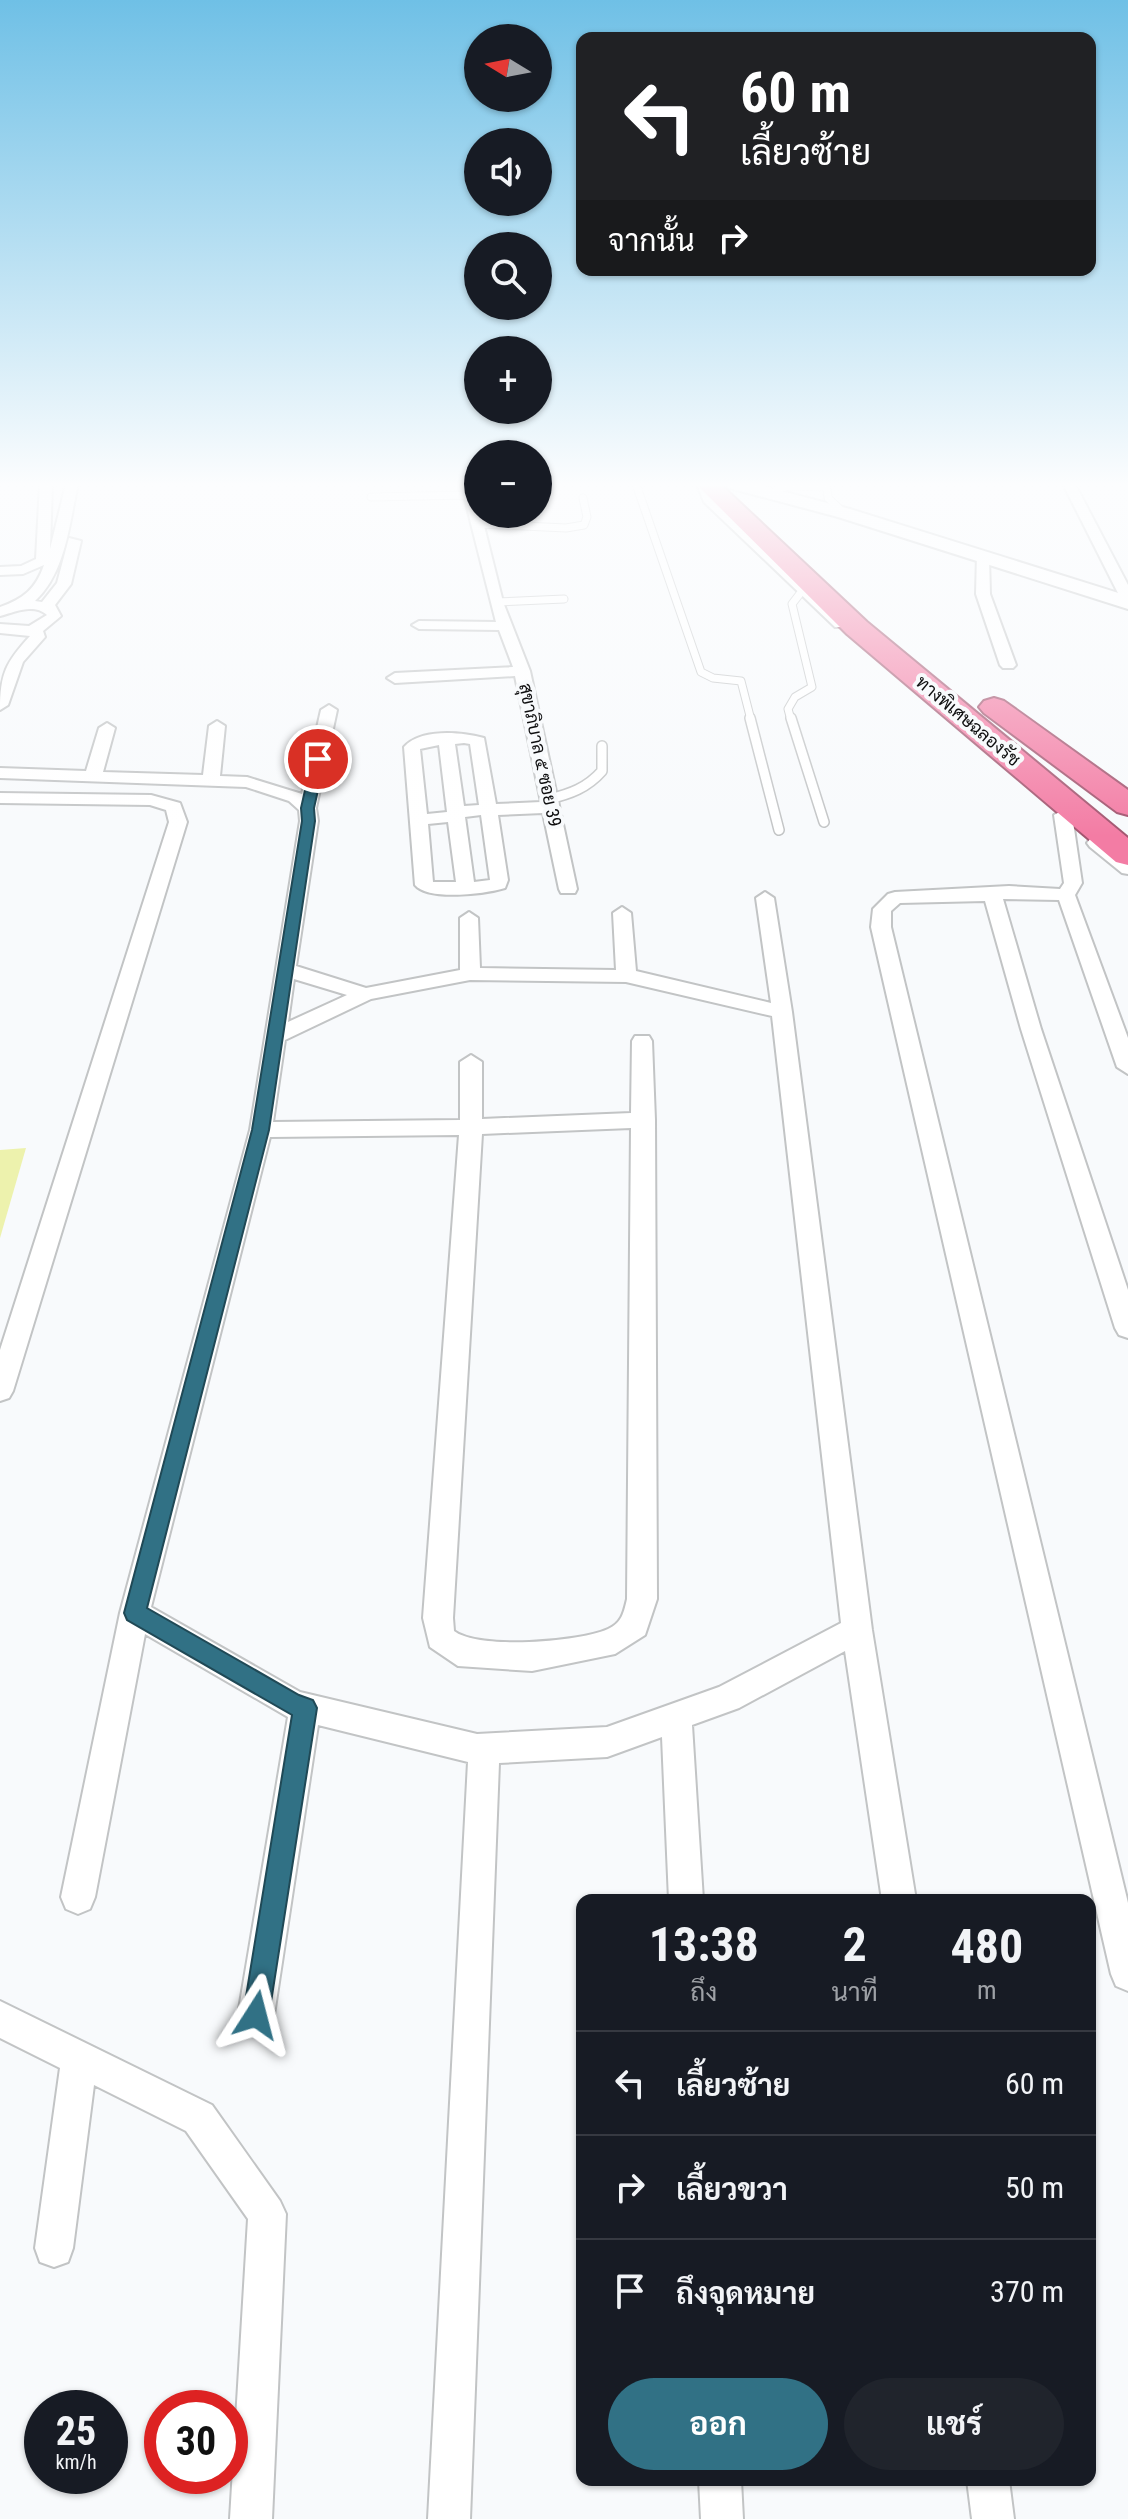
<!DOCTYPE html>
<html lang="th">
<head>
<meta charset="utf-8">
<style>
	body { margin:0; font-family:"Roboto Condensed",Sarabun,sans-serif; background:#20242c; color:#f1f3f6; height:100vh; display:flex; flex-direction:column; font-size:30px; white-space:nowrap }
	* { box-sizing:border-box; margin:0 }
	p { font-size:26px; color:#9ea1a6 }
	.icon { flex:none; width:44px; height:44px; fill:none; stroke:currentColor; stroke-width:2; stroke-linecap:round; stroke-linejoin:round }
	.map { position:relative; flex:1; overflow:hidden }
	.details { position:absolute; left:576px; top:1894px; width:520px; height:592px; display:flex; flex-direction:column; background:#171b24; border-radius:16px; box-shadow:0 2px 6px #0004 }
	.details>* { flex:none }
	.guide { position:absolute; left:576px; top:32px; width:520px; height:244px; border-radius:16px; box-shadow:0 2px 6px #0004; background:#202124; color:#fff; overflow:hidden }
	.needle { width:52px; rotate:280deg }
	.controls { position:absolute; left:464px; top:24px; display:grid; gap:16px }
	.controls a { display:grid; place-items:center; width:88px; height:88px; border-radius:50%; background:#171b24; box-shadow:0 2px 6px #0004; font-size:40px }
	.speed { position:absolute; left:24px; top:2390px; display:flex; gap:16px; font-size:40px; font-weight:700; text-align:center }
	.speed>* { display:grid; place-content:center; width:104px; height:104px; border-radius:50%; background:#171b24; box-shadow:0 2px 6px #0004; line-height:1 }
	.speed small { font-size:20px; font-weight:400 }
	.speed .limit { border:12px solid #d22; background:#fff; color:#111 }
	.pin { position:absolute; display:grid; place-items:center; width:68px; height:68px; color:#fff; margin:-34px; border:4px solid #fff; border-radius:50%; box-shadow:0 2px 8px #0007 }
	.me { position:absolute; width:88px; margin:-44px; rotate:9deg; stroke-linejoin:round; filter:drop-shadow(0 0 6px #0008) }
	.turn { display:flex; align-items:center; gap:28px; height:168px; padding:0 32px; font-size:36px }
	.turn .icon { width:104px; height:104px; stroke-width:2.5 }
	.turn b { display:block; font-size:56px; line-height:68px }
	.then { display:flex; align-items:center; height:76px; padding:0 32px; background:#0003; gap:16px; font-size:30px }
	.eta { display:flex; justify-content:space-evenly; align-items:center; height:136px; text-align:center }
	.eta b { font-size:48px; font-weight:700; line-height:56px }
	.primary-button { display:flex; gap:16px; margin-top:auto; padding:16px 32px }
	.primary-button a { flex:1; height:92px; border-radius:48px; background:#317185; color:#fff; font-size:32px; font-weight:700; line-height:92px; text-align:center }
	.primary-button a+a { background:#20242c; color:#f1f3f6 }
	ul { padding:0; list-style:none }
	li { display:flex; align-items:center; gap:24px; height:104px; padding:0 32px; border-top:2px solid #363941 }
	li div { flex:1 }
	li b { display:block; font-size:30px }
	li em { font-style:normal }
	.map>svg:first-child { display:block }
	.green { fill:#edf2ad }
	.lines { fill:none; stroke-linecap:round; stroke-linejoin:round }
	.service-far1-casing { stroke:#c2c4c5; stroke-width:9 }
	.service-casing { stroke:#c2c4c5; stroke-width:12 }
	.minor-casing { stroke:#c2c4c5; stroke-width:4 }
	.secondary-casing { stroke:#c2c4c5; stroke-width:4 }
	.motorway-casing { stroke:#a35670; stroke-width:4 }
	.service-far1 { stroke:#fff; stroke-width:7 }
	.service { stroke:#fff; stroke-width:9 }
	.minor { fill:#fff; fill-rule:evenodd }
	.secondary { fill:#fff; fill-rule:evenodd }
	.motorway { fill:#f37ca4; fill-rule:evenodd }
	.route { fill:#317185; stroke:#204956; stroke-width:2 }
	.labels { text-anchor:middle; stroke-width:8; stroke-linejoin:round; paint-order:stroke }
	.far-street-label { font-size:18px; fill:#0e0e0f; stroke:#f8fafc }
</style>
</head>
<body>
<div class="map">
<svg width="1128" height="2519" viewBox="0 0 1128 2519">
	<rect width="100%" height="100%" fill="#f8fafc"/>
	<!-- green -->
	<path class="green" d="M26,1148L0,1238V1150Z"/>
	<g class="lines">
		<defs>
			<path id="service-far1" d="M636,484L701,672L713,678L741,681L751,720
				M770,493L788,486L827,487L828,498L844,513
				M371,497L469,495
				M479,524L566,528L584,525L587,517L583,498
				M496,602L564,599
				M791,720L788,709L795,697L812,687L792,604L802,591"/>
			<path id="service" d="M750,718L779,830
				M791,718L824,822
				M549,799C570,794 587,788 602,771V746"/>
			<path id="minor" d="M40,484H52L50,549L66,484H78C69,524 66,572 35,601L42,602L57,583L69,538L81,541L71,584L55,605L61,616L43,631L45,637L23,662L8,705L0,710C0,674 6,662 30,636L0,633V624L29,626L47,615C34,603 15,612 0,616V607C23,599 36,589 44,565L23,574L0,575V567L21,566L36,559Z
				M461,484H473L478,514H481L503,602L530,671L577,889L575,893H561L559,889L543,813L498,815L508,880L505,888C485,894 428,901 415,885L404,747C421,728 461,732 484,738L496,804L541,802L515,676L395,683L387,678L395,673L513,667L499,630L419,629L412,625L419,621L496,622ZM464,743L470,744L479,805L464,806L455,744ZM439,745L447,812L427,814L420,749ZM481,815L490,880L474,882L465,817ZM448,822L456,882H433L428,824Z
				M697,484H709L715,498L845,621V627H835L704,502Z
				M1063,484H1075L1128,585V603L1121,599Z
				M977,554L989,557L990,594L1016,665L1013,668H1003L1000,665L976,594Z
				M329,705L337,710L316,808L318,821L296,966L366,988L460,970V918L469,912L478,918L480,968L616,970L613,913L622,907L631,913L636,971L771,1003L756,898L765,892L774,898L792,1012L872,1630L916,1900H882L845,1651L739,1708L692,1725L703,1900H669L662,1737L607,1757L499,1763L470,2519H428L468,1762L318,1725L274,2015L268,2027L256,2033L244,2027L238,2015L288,1717L145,1634L95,1897L90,1909L78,1914L66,1909L61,1897L120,1613L250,1130L300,821L299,810L289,801L246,787L0,778V768L86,771L99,728L107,723L115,728L103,772L203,775L209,726L217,721L225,726L220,776L247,777L302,794L321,710ZM294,979L347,995L288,1022ZM470,980L626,982L772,1016L841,1623L719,1687L607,1727L477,1734L300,1692L151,1607L270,1137L459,1135L423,1618L430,1647L458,1666L532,1671L615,1654L645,1635L657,1599L655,1120L652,1041L649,1036H635L632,1041L631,1113L482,1119V1062L471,1055L460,1062V1120L273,1122L285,1040L371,999ZM631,1128L627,1599C624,1612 622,1623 608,1629C579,1642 479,1650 454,1631L453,1618L482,1134Z
				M0,793L151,795L180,803L187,822L13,1391L9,1398L0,1401V1350L169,822L166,810L150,805L0,803Z
				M1063,810L1072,815L1082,883L1075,895L1128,1038V1074L1117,1067L1059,900L1003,899L1041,1029L1128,1290V1338L1119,1335L1115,1328L1021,1029L985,901L900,903L891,911V927L1128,1903V1991L1116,1986L1111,1974L871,927L873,909L888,894L895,892L1009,886L1060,889L1064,883L1054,815Z
				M1096,838L1128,860V874L1122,873L1090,847L1087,843L1090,839Z
				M0,2001L212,2105L280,2201L286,2214L272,2519H230L248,2219L186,2131L94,2085L73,2248L68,2262L54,2267L40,2262L35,2248L60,2068L0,2038Z
				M699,2480H741L743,2519H701Z
				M967,2480H1009L1014,2519H972Z"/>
			<path id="secondary" d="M726,484H754L850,509L1128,596V609L838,517L729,488Z"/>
			<path id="motorway" d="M696,484H720L867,622L1128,838V865L1116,862L847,634Z
				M994,698L1004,701L1128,790V815L1117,812L984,713L979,707L984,701Z"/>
		</defs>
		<!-- service-far1 casing -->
		<use href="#service-far1" class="service-far1-casing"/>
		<!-- service casing -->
		<use href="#service" class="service-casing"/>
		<!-- minor casing -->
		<use href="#minor" class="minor-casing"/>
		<!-- secondary casing -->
		<use href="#secondary" class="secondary-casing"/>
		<!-- motorway casing -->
		<use href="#motorway" class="motorway-casing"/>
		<!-- service-far1 -->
		<use href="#service-far1" class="service-far1"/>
		<!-- service -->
		<use href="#service" class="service"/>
		<!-- minor -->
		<use href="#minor" class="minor"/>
		<!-- secondary -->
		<use href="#secondary" class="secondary"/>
		<!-- motorway -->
		<use href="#motorway" class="motorway"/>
	</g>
	<!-- sky -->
	<linearGradient id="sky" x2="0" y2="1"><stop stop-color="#6fc0e6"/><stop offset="0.58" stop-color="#fcfdfe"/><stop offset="1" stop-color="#fcfdfe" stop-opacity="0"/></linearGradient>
	<rect width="1128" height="836" fill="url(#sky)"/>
	<!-- route -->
	<path class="route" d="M318,755L325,759L314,808L315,821L269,1130L147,1608L299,1695L313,1700L317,1708L269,2015L265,2025L256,2029L247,2025L243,2015L292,1715L127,1620L124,1613L252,1130L302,821L301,808L312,759Z"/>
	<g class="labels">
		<!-- far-street labels -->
		<g class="far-street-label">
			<text transform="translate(968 721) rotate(40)" y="6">ทางพิเศษฉลองรัช</text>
			<text transform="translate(540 755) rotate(78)" y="6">สุขาภิบาล ๕ ซอย 39</text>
		</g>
	</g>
</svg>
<div class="controls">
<a><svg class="needle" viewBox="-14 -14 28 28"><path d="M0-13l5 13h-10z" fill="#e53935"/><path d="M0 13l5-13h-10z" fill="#9ea1a6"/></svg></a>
<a><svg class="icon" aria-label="sound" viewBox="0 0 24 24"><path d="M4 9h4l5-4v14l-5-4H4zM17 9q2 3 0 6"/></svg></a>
<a><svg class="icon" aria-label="search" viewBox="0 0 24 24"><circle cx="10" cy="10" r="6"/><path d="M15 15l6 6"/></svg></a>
<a>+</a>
<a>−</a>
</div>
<div class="speed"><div>25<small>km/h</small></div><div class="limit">30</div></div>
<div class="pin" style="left:318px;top:759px;background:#d93025"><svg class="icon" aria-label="arrive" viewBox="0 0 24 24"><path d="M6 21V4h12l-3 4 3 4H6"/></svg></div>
<svg class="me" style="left:256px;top:2015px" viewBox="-20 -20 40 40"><path d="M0-17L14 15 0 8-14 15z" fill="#317185" stroke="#fff" stroke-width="4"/></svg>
<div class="guide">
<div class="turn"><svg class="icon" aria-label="left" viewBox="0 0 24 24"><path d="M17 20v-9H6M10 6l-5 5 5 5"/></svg><div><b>60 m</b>เลี้ยวซ้าย</div></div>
<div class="then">จากนั้น<svg class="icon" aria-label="right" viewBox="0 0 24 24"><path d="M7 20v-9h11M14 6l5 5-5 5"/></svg></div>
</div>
<section class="details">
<div class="eta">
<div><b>13:38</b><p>ถึง</p></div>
<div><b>2</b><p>นาที</p></div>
<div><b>480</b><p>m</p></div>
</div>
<ul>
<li><svg class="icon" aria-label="left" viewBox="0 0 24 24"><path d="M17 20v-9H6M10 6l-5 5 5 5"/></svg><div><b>เลี้ยวซ้าย</b></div><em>60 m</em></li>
<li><svg class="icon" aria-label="right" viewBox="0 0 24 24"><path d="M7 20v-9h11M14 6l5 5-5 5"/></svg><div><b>เลี้ยวขวา</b></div><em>50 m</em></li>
<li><svg class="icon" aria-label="arrive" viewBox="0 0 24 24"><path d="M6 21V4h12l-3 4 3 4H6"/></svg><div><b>ถึงจุดหมาย</b></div><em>370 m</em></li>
</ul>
<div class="primary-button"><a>ออก</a><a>แชร์</a></div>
</section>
</div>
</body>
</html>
